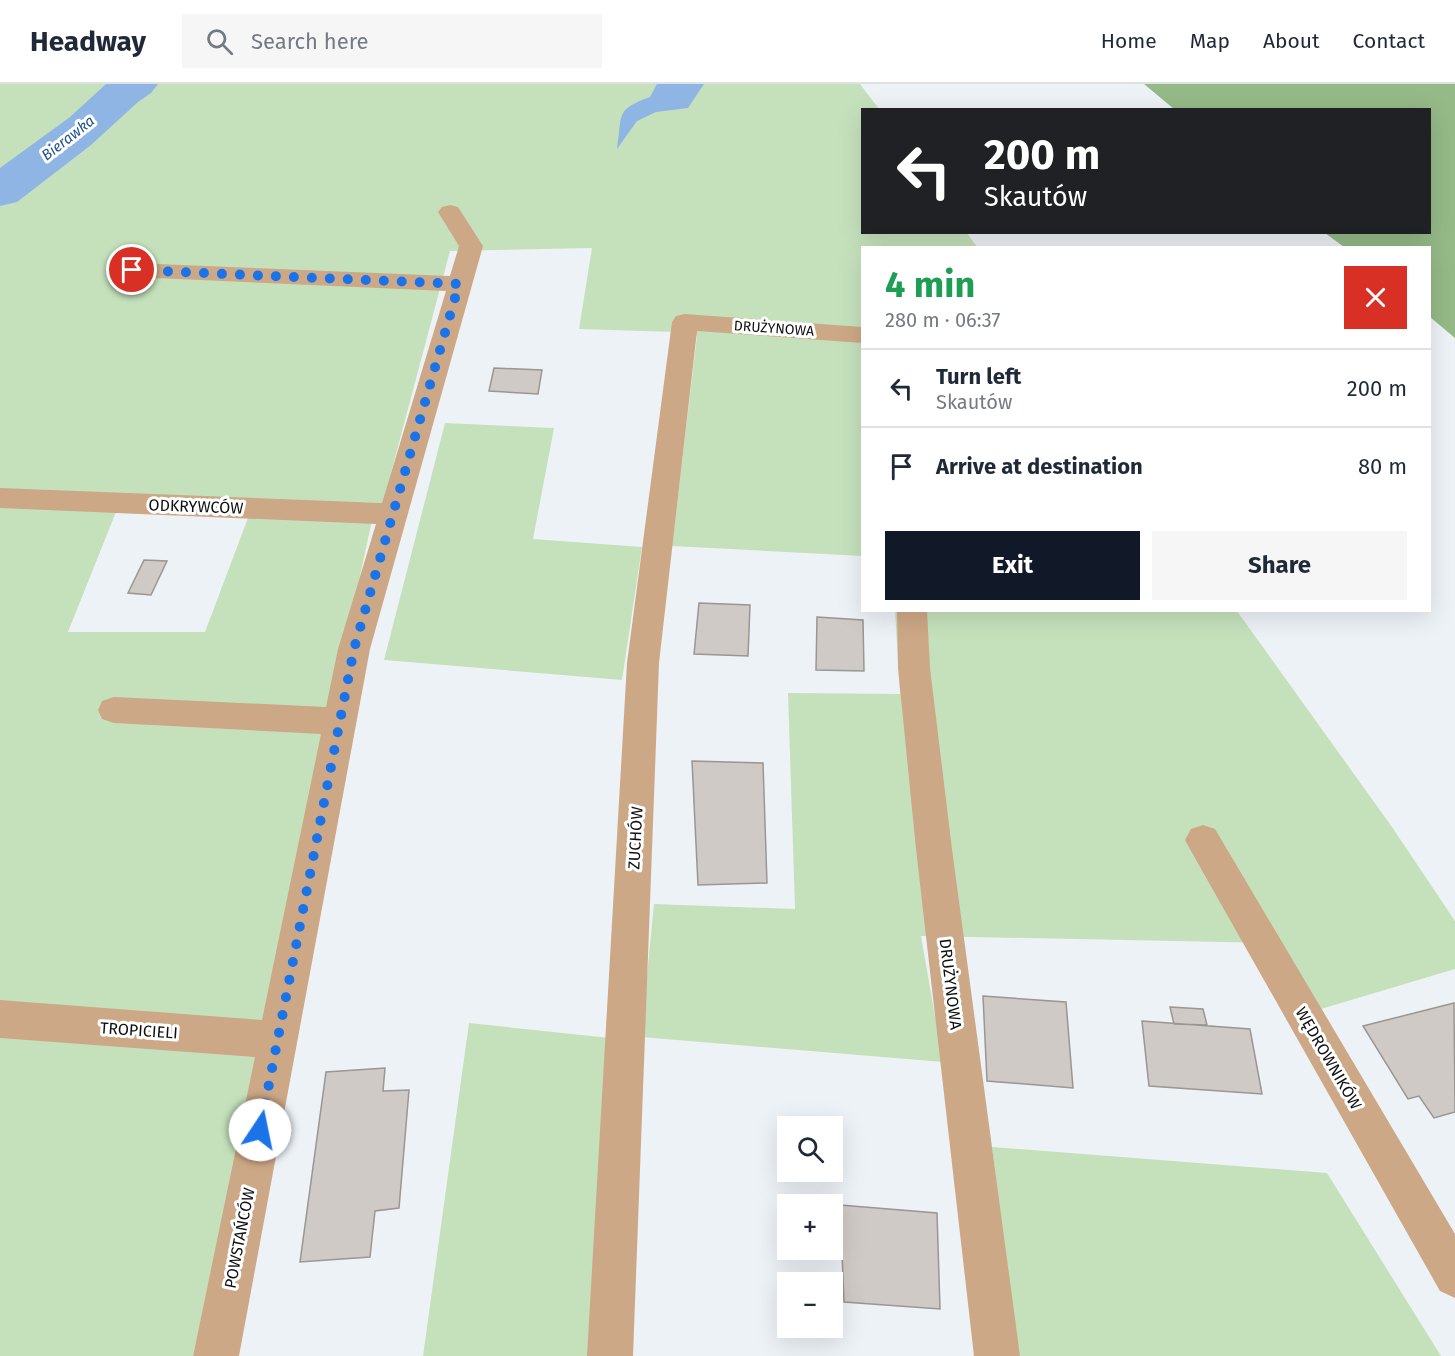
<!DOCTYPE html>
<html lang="en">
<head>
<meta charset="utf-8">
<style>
	body { margin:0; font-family:"Fira Sans",sans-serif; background:#f6f6f7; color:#1f2937; height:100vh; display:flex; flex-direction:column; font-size:22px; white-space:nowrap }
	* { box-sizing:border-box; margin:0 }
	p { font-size:20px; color:#747a83 }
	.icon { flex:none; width:33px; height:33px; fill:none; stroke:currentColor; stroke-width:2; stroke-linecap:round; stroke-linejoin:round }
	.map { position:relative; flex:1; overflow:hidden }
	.panel { position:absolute; left:861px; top:162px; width:570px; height:366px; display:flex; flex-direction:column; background:#fff; border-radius:0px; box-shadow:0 6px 24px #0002 }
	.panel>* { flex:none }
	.hud { position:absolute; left:861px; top:24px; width:570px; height:126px; border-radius:0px; box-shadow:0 6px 24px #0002; background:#202124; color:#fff; overflow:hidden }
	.buttons { position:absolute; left:777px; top:1032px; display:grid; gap:12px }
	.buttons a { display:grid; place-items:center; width:66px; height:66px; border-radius:0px; background:#fff; box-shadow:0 6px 24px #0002; font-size:30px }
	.pin { position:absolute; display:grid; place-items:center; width:51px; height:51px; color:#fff; margin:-26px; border:3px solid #fff; border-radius:50%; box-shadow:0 2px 6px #0007 }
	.me { position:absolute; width:66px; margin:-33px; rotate:11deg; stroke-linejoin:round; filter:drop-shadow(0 0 4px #0008) }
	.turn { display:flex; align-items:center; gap:21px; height:126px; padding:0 24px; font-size:27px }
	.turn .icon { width:78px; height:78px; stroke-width:2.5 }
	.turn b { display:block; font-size:42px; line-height:51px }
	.round { display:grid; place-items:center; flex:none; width:63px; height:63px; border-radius:0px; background:#f6f6f7 }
	.head { display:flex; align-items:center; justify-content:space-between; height:102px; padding:0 24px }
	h1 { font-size:36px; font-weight:700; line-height:45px; color:#1e9e55 }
	.button { display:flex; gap:12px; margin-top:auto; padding:12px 24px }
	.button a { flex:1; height:69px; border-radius:0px; background:#111827; color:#fff; font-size:24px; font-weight:700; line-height:69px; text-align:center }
	.button a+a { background:#f6f6f7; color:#1f2937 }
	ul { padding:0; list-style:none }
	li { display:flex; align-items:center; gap:18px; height:78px; padding:0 24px; border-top:2px solid #e0e1e3 }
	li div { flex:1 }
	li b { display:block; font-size:22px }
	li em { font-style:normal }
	header { display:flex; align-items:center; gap:36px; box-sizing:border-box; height:84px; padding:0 30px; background:#fff; border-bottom:2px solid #e0e1e3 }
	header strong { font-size:28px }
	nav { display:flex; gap:33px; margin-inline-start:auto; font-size:21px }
	.search { width:420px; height:54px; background:#f6f6f7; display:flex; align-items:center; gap:15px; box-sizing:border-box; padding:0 21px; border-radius:0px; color:#747a83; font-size:22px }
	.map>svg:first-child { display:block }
	.green { fill:#c5e1bc }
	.forest { fill:#95b987 }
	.water { fill:#8fb5e4 }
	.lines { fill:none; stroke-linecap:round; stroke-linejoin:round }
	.river { fill:#8fb5e4; fill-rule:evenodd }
	.building { fill:#cfcac5; stroke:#9a9691; stroke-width:1.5 }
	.street { fill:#cda886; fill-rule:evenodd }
	.route { stroke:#1a73e8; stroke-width:10; stroke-dasharray:0 18 }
	.labels { text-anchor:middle; stroke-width:6; stroke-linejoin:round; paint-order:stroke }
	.far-street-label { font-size:14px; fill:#0e1011; stroke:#fff }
	.far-water-label { font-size:15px; font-style:italic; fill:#21548e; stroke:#fff }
	.street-label { font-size:16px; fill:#0e1011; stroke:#fff }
</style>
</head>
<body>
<header>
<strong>Headway</strong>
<div class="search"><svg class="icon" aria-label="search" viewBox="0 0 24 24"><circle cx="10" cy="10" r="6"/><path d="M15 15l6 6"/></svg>Search here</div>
<nav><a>Home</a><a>Map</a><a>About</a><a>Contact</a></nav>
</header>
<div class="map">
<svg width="1455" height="1272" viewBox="0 0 1455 1272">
	<rect width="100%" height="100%" fill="#edf2f7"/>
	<!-- green -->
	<path class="green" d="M0,0H860L879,25L862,26V148L967,149L977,163L862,164V472L672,462L697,252L675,248L579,245L592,164L450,167L383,419L122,413L68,548H205L248,434L372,436L193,1272H0Z
		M445,339L554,344L533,455L642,463L622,596L384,576Z
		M895,527H1237L1392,743L1455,837V885L1321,925L1276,859L921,852L943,978L641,953L654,820L795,825L788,609L900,610Z
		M469,939L610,954L595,1272H423Z
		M992,1063L1327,1089L1441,1272H1018Z"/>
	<!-- forest -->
	<path class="forest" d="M1144,0H1455V254L1430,233V164L1344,163L1325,149L1430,148V26L1174,25Z"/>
	<!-- water -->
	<path class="water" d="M657,0H704L688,24L656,28L637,37L617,65C623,31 614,26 650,13Z"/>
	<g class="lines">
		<!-- river -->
		<path class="river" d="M106,0H158L151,9L138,18L91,61L17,118L0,122V84L70,33Z"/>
	</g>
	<!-- building -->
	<path class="building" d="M494,284L542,286L538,310L489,307Z
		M144,476L167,477L151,511L128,509Z
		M699,519L750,521L748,572L694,570Z
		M817,533L863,536L864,587L816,586Z
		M692,677L763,679L767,799L698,801Z
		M983,912L1066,918L1073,1004L987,997Z
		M1454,919L1455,1028L1434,1034L1419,1012L1408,1015L1363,942Z
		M1170,923L1203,925L1207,941L1174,940Z
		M1142,937L1250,945L1262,1010L1149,1002Z
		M385,984L383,1007L409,1006L399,1124L375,1127L370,1173L300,1178L326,988Z
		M840,1121L937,1129L940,1225L844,1218Z"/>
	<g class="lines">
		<!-- street -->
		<path class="street" d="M450,121L458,123L483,162L370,565L239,1272H193L255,973L0,954V916L262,936L321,650L114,639L102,635L98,626L102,617L114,613L326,623L338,565L376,440L0,424V404L382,419L446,207L132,193L123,191L120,186L123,181L132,179L450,192L459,162L438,128L442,123Z
			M685,230L862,243V259L697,247L659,579L633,1272H587L627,579L672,238L676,232Z
			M897,526H927L930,584L952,765L1020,1272H974L916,765L898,584Z
			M1203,741L1215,745L1455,1150V1214L1440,1207L1191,767L1185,756L1191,745Z"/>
	</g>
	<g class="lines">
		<!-- route -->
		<path class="route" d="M132,186L459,200L354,565L260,1046"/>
	</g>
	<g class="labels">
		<!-- far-street labels -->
		<g class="far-street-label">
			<text transform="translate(774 244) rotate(4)" y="5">DRUŻYNOWA</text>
		</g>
		<!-- far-water labels -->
		<g class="far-water-label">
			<text transform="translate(68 54) rotate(-38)" y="5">Bierawka</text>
		</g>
		<!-- street labels -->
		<g class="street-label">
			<text transform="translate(196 422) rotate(2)" y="6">ODKRYWCÓW</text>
			<text transform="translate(635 754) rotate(-87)" y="6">ZUCHÓW</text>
			<text transform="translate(951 900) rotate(83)" y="6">DRUŻYNOWA</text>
			<text transform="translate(139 946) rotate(4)" y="6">TROPICIELI</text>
			<text transform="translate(1329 974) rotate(60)" y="6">WĘDROWNIKÓW</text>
			<text transform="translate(239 1154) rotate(-79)" y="6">POWSTAŃCÓW</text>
		</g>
	</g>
</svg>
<div class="buttons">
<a><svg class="icon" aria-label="search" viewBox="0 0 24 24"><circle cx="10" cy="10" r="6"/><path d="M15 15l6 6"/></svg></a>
<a>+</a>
<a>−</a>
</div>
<div class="pin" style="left:132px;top:186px;background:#d93025"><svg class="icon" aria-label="arrive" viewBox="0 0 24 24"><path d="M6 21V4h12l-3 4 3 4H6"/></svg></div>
<svg class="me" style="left:260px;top:1046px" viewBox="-20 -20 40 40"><circle r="19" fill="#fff"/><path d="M0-13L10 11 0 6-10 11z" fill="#1a73e8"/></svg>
<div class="hud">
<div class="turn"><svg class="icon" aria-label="left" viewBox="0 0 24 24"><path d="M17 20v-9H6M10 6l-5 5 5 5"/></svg><div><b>200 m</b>Skautów</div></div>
</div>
<section class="panel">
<div class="head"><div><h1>4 min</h1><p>280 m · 06:37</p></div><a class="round" style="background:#d93025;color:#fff"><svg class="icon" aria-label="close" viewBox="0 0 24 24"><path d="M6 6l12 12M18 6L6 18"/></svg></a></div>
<ul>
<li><svg class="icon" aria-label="left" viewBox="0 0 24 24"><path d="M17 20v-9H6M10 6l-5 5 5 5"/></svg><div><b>Turn left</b><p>Skautów</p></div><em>200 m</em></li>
<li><svg class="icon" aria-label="arrive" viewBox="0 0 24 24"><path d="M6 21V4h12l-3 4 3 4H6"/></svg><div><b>Arrive at destination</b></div><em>80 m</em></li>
</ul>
<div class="button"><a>Exit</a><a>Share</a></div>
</section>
</div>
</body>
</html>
